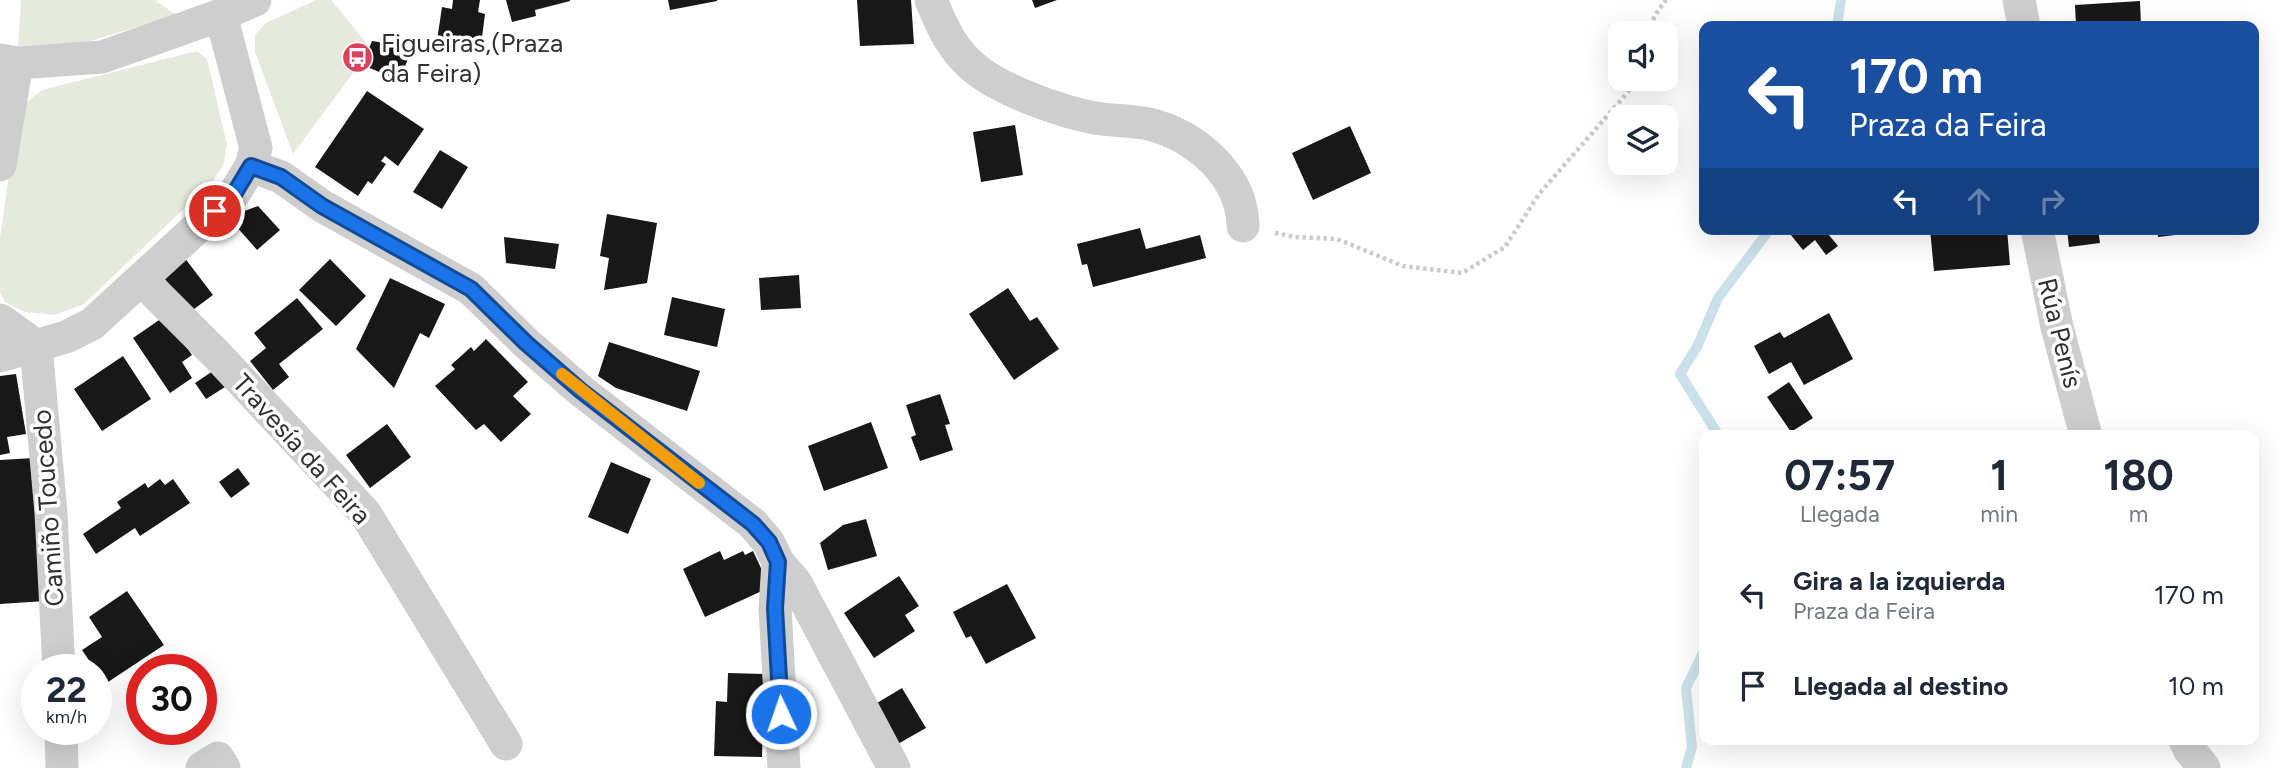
<!DOCTYPE html>
<html lang="es">
<head>
<meta charset="utf-8">
<style>
	body { margin:0; font-family:Figtree,sans-serif; background:#f2f2f3; color:#1f2937; height:100vh; display:flex; flex-direction:column; font-size:26px; white-space:nowrap }
	* { box-sizing:border-box; margin:0 }
	p { font-size:23px; color:#747a83 }
	.icon { flex:none; width:38px; height:38px; fill:none; stroke:currentColor; stroke-width:2; stroke-linecap:round; stroke-linejoin:round }
	.map { position:relative; flex:1; overflow:hidden }
	.details { position:absolute; left:1699px; top:430px; width:560px; height:315px; display:flex; flex-direction:column; background:#fff; border-radius:14px; box-shadow:0 7px 28px #0002 }
	.details>* { flex:none }
	.guide { position:absolute; left:1699px; top:21px; width:560px; height:214px; border-radius:14px; box-shadow:0 7px 28px #0002; background:#1a4fa0; color:#fff; overflow:hidden }
	.fabs { position:absolute; left:1608px; top:21px; display:grid; gap:14px }
	.fabs a { display:grid; place-items:center; width:70px; height:70px; border-radius:14px; background:#fff; box-shadow:0 7px 28px #0002; font-size:35px }
	.speed { position:absolute; left:21px; top:654px; display:flex; gap:14px; font-size:35px; font-weight:700; text-align:center }
	.speed>* { display:grid; place-content:center; width:91px; height:91px; border-radius:50%; background:#fff; box-shadow:0 7px 28px #0002; line-height:1 }
	.speed small { font-size:18px; font-weight:400 }
	.speed .limit { border:10px solid #d22; background:#fff; color:#111 }
	.pin { position:absolute; display:grid; place-items:center; width:60px; height:60px; color:#fff; margin:-30px; border:4px solid #fff; border-radius:50%; box-shadow:0 2px 7px #0007 }
	.me { position:absolute; width:77px; margin:-38px; rotate:357deg; stroke-linejoin:round; filter:drop-shadow(0 0 5px #0008) }
	.turn { display:flex; align-items:center; gap:24px; height:147px; padding:0 35px; font-size:32px }
	.turn .icon { width:91px; height:91px; stroke-width:2.5 }
	.turn b { display:block; font-size:49px; line-height:60px }
	.lanes { display:flex; align-items:center; height:66px; padding:0 35px; background:#0003; justify-content:center; gap:35px; direction:ltr }
	.lanes .off { opacity:.35 }
	.eta { display:flex; justify-content:space-evenly; align-items:center; height:119px; text-align:center }
	.eta b { font-size:42px; font-weight:700; line-height:49px }
	ul { padding:0; list-style:none }
	li { display:flex; align-items:center; gap:21px; height:91px; padding:0 35px }
	li div { flex:1 }
	li b { display:block; font-size:26px }
	li em { font-style:normal }
	.map>svg:first-child { display:block }
	.green { fill:#e5eadd }
	.lines { fill:none; stroke-linecap:round; stroke-linejoin:round }
	.stream { stroke:#cbe1e9; stroke-width:10 }
	.building { fill:#181818 }
	.path { stroke:#cbcbcb; stroke-width:4.5; stroke-dasharray:3.5 3.5; stroke-linecap:butt }
	.minor { stroke:#cecece; stroke-width:33 }
	.route-casing { stroke:#114b97; stroke-width:18 }
	.route { stroke:#1a73e8; stroke-width:12 }
	.slow { stroke:#f59e0b; stroke-width:12 }
	.labels { text-anchor:middle; stroke-width:7; stroke-linejoin:round; paint-order:stroke }
	.poi-label { font-size:26px; fill:#313131; stroke:#fff; text-anchor:start }
	.street-label { font-size:26px; fill:#313131; stroke:#fff }
</style>
</head>
<body>
<div class="map">
<svg width="2281" height="768" viewBox="0 0 2281 768">
	<rect width="100%" height="100%" fill="#fff"/>
	<!-- green -->
	<path class="green" d="M21,0H155L176,15L87,42L18,46Z
		M316,0H331L368,45L356,69L293,154L255,52V35L266,23Z
		M197,51L207,59L227,145L223,166L211,183L84,304L55,315L25,312L5,302L0,292V238L17,120L27,102L42,90Z"/>
	<g class="lines">
		<!-- stream -->
		<path class="stream" d="M1837,26L1841,0
			M1719,436L1680,374L1697,347L1718,298L1770,229
			M1686,768L1692,747L1686,688L1704,651"/>
	</g>
	<!-- building -->
	<path class="building" d="M453,0H480L478,12L485,14L480,53L436,47L442,7L452,9Z
		M506,0H570V1L535,10L536,16L512,22Z
		M668,0H717V1L670,10Z
		M857,0H911L914,44L860,46Z
		M1032,0H1057L1035,8Z
		M2140,1L2141,26H2076L2075,5Z
		M372,41L406,46L412,50L399,80L362,65Z
		M367,91L424,129L398,166L385,156L381,161L386,164L372,184L368,181L358,196L315,167Z
		M1015,125L1023,175L981,182L973,132Z
		M1350,126L1371,173L1313,200L1292,153Z
		M440,150L468,167L442,209L413,192Z
		M258,206L280,230L257,250L228,217Z
		M607,214L657,223L647,283L604,290L609,258L600,256Z
		M1140,228L1146,249L1200,235L1206,258L1093,287L1087,264L1082,265L1077,244Z
		M1786,229H1824L1838,246L1826,255L1815,240L1803,250Z
		M1930,229H2007L2010,265L1934,271Z
		M2067,229H2098L2100,243L2069,247Z
		M2157,229H2184V234L2158,237Z
		M504,237L559,244L555,269L506,263Z
		M184,257L213,295L190,312L161,274Z
		M330,259L366,296L336,326L299,290Z
		M799,275L801,308L761,310L759,278Z
		M390,278L445,304L429,338L420,333L394,388L356,349Z
		M1008,288L1030,321L1037,317L1059,349L1014,380L969,314Z
		M672,297L725,309L717,347L664,335Z
		M297,298L323,329L279,364L289,377L273,390L250,361L266,348L254,333Z
		M1829,313L1853,359L1804,385L1791,362L1769,374L1754,346L1780,332L1784,338Z
		M165,316L192,355L182,362L192,378L170,393L133,338Z
		M486,339L528,382L513,396L531,414L501,442L484,424L476,430L435,386L455,369L451,365L471,347L474,351Z
		M609,342L700,371L687,411L616,388L598,376Z
		M123,356L151,399L102,431L74,389Z
		M219,367L233,382L206,399L195,383Z
		M16,374L26,434L7,437L10,453L0,455V376Z
		M1789,382L1813,418L1791,432L1767,397Z
		M940,394L950,424L945,425L953,450L920,461L911,437L916,435L906,405Z
		M871,422L888,468L824,491L808,446Z
		M387,424L411,457L370,488L346,455Z
		M34,458L45,601L0,604V460Z
		M611,462L651,479L628,534L588,517Z
		M238,468L250,484L231,498L219,482Z
		M160,479L165,485L173,479L190,503L140,536L135,528L96,554L83,534L121,508L117,502L145,483L148,488Z
		M866,519L877,556L828,570L820,543L843,525Z
		M720,551L724,560L743,551L745,555L753,551L768,583L760,586L762,591L705,617L683,569Z
		M899,576L919,606L905,615L915,631L874,658L844,613Z
		M1007,584L1036,638L986,664L971,636L966,638L953,612Z
		M127,591L164,645L105,684L82,650L102,637L89,617Z
		M728,673L764,674L762,757L714,756L716,701L727,702Z
		M902,688L926,728L896,745L872,706Z"/>
	<g class="lines">
		<!-- path -->
		<path class="path" d="M1648,33L1655,15L1666,0
			M1275,233L1295,237L1337,239L1403,266L1462,273L1505,247L1539,194L1635,84L1636,79"/>
		<!-- minor -->
		<path class="minor" d="M931,0C942,27 953,52 977,70C1003,91 1062,112 1095,118C1113,121 1131,120 1149,124C1196,136 1242,175 1243,226
			M2019,0L2024,26
			M0,60L17,63L102,57L221,15L255,0
			M0,165L17,63
			M251,166L281,177L322,206L471,289L526,343L580,390L753,524L769,543L778,562L796,583L894,768
			M2037,229L2057,327L2086,436
			M141,279L217,355L365,513L506,744
			M0,320L36,346L51,513L59,670
			M0,356L66,337L92,324L234,194L251,166L256,148L221,15
			M778,562L775,608L784,768
			M61,730L62,768
			M2185,740L2189,749L2204,768
			M202,768L218,758L224,768"/>
	</g>
	<g class="lines">
		<defs>
			<path id="route" d="M215,211L234,194L251,166L281,177L322,206L471,289L526,343L580,390L753,524L769,542L778,562L775,608L781,714"/>
		</defs>
		<!-- route casing -->
		<use href="#route" class="route-casing"/>
		<!-- route -->
		<use href="#route" class="route"/>
		<!-- slow -->
		<path class="slow" d="M562,374L699,483"/>
	</g>
	<!-- icons -->
	<defs>
		<symbol id="bus-disc" viewBox="-11 -11 22 22"><circle r="9.5" fill="#db405c" stroke="#fff"/><path d="M-5-6H5V4H4V6H2V4H-2V6H-4V4H-5ZM-3.5-4V0h7V-4ZM-3.5 1.2v1.5H-2V1.2ZM2 1.2v1.5H3.5V1.2Z" fill="#fff"/></symbol>
	</defs>
	<g fill-rule="evenodd">
		<use href="#bus-disc" x="340" y="40" width="35" height="35"/>
	</g>
	<g class="labels">
		<!-- poi labels -->
		<g class="poi-label">
			<text x="381" y="52">Figueiras,(Praza<tspan x="381" dy="30">da Feira)</tspan></text>
		</g>
		<!-- street labels -->
		<g class="street-label">
			<text transform="translate(2060 333) rotate(76)" y="9">Rúa Penís</text>
			<text transform="translate(302 449) rotate(48)" y="9">Travesía da Feira</text>
			<text transform="translate(48 508) rotate(-94)" y="9">Camiño Toucedo</text>
		</g>
	</g>
</svg>
<div class="fabs">
<a><svg class="icon" aria-label="sound" viewBox="0 0 24 24"><path d="M4 9h4l5-4v14l-5-4H4zM17 9q2 3 0 6"/></svg></a>
<a><svg class="icon" aria-label="layers" viewBox="0 0 24 24"><path d="M12 4l9 5-9 5-9-5zM3 14l9 5 9-5"/></svg></a>
</div>
<div class="speed"><div>22<small>km/h</small></div><div class="limit">30</div></div>
<div class="pin" style="left:215px;top:211px;background:#d93025"><svg class="icon" aria-label="arrive" viewBox="0 0 24 24"><path d="M6 21V4h12l-3 4 3 4H6"/></svg></div>
<svg class="me" style="left:781px;top:714px" viewBox="-20 -20 40 40"><circle r="17" fill="#1a73e8" stroke="#fff" stroke-width="3"/><path d="M0-11L8 9 0 5-8 9z" fill="#fff"/></svg>
<div class="guide">
<div class="turn"><svg class="icon" aria-label="left" viewBox="0 0 24 24"><path d="M17 20v-9H6M10 6l-5 5 5 5"/></svg><div><b>170 m</b>Praza da Feira</div></div>
<div class="lanes"><svg class="icon" aria-label="left" viewBox="0 0 24 24"><path d="M17 20v-9H6M10 6l-5 5 5 5"/></svg><svg class="icon off" aria-label="ahead" viewBox="0 0 24 24"><path d="M12 20V5M6 11l6-6 6 6"/></svg><svg class="icon off" aria-label="right" viewBox="0 0 24 24"><path d="M7 20v-9h11M14 6l5 5-5 5"/></svg></div>
</div>
<section class="details">
<div class="eta">
<div><b>07:57</b><p>Llegada</p></div>
<div><b>1</b><p>min</p></div>
<div><b>180</b><p>m</p></div>
</div>
<ul>
<li><svg class="icon" aria-label="left" viewBox="0 0 24 24"><path d="M17 20v-9H6M10 6l-5 5 5 5"/></svg><div><b>Gira a la izquierda</b><p>Praza da Feira</p></div><em>170 m</em></li>
<li><svg class="icon" aria-label="arrive" viewBox="0 0 24 24"><path d="M6 21V4h12l-3 4 3 4H6"/></svg><div><b>Llegada al destino</b></div><em>10 m</em></li>
</ul>
</section>
</div>
</body>
</html>
